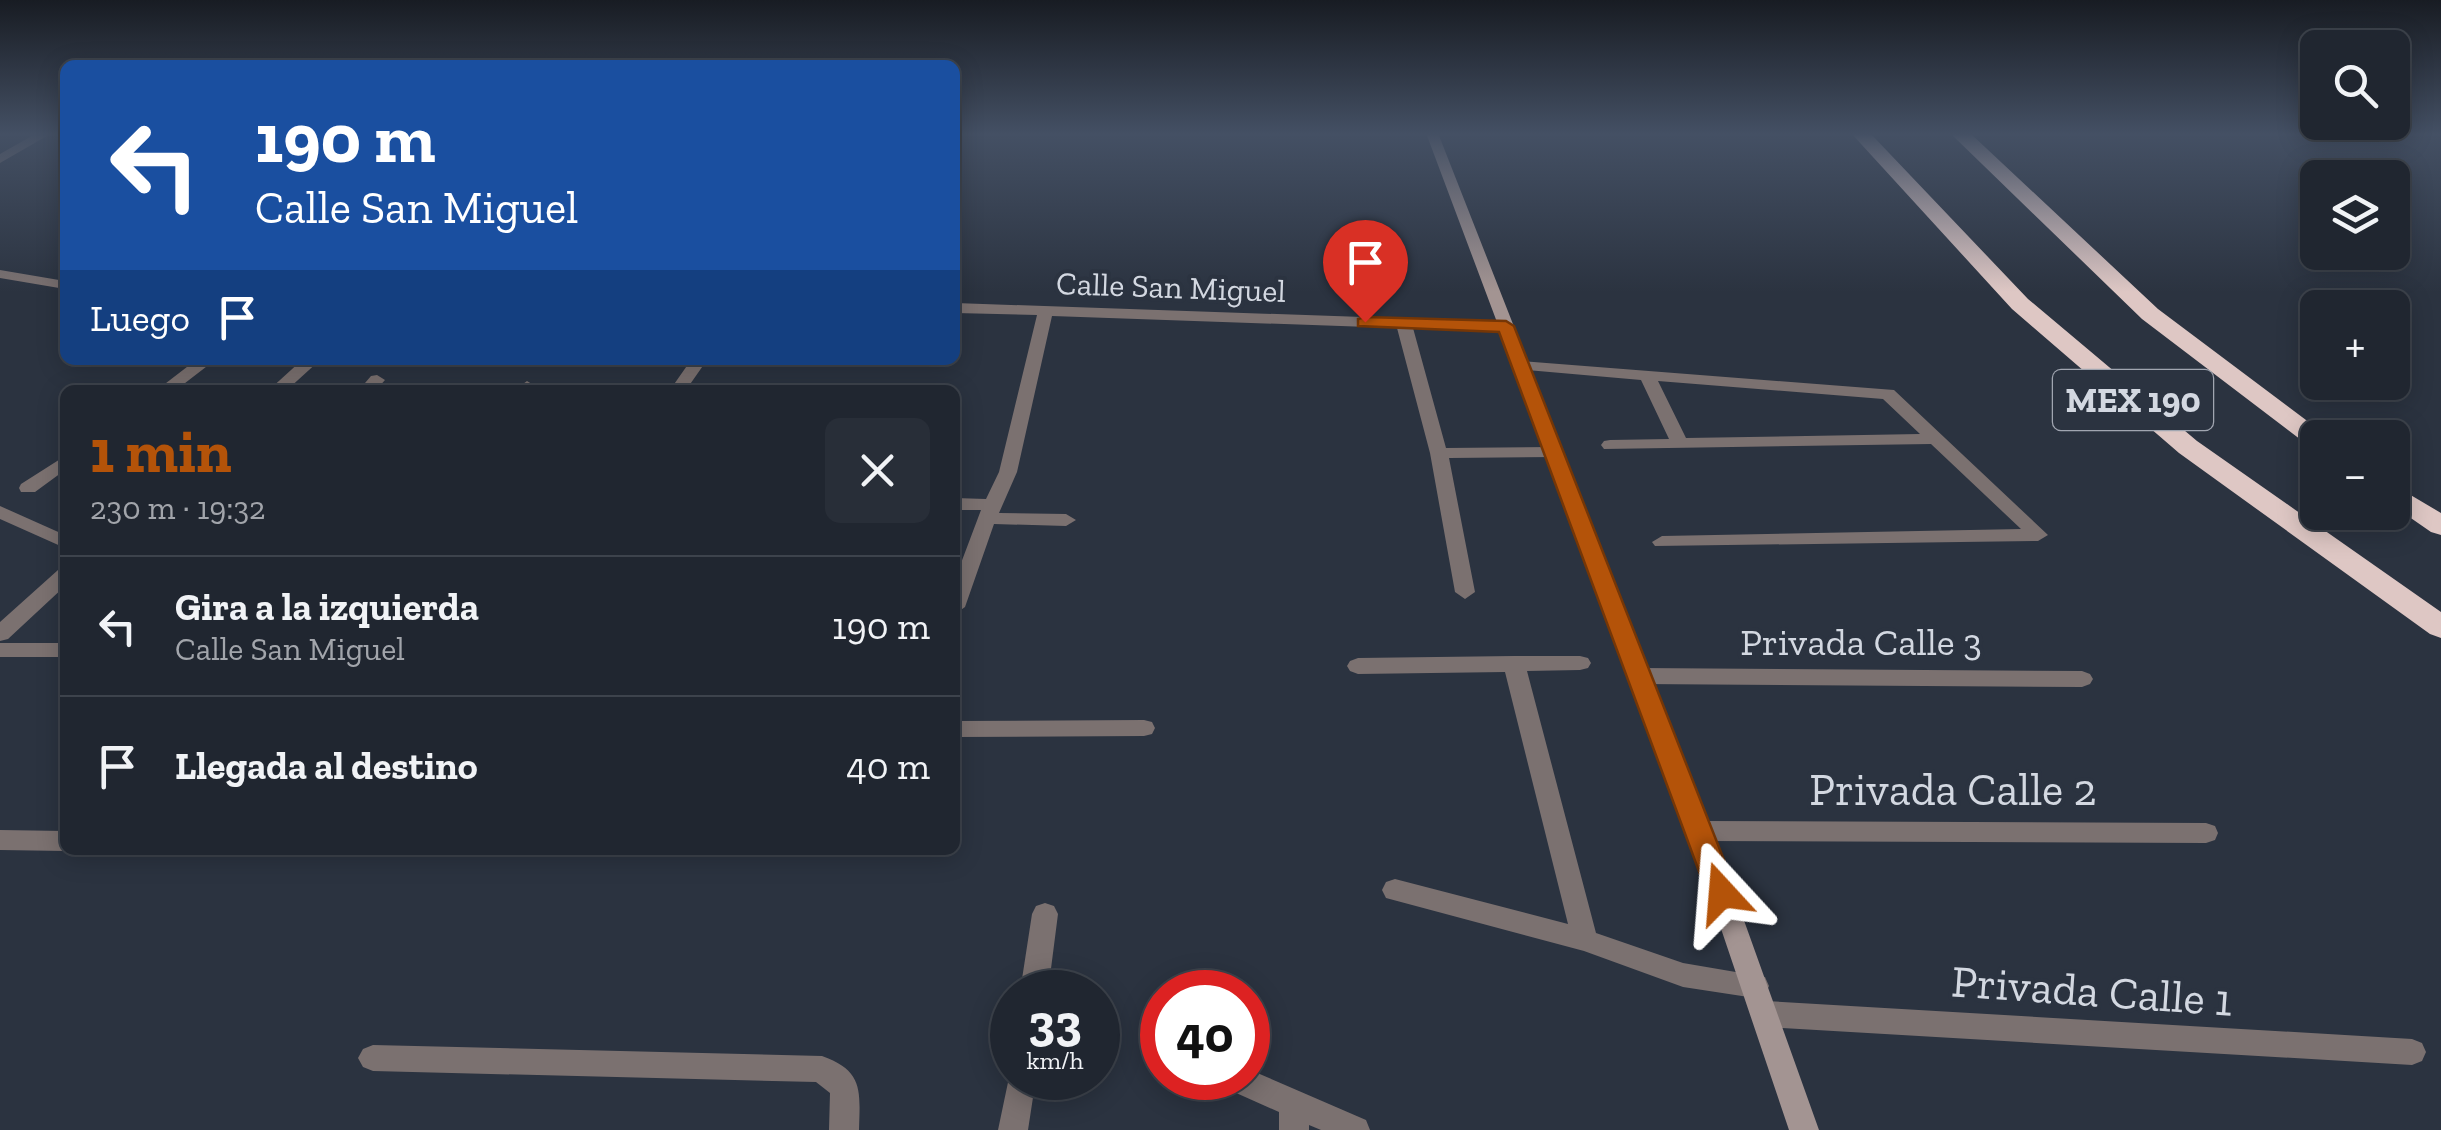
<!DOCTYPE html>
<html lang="es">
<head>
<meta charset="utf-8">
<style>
	body { margin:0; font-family:"Zilla Slab",serif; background:#282e38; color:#f1f3f6; height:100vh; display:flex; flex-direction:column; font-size:38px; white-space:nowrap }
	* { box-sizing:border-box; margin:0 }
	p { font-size:32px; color:#a2a5ab }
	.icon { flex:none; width:55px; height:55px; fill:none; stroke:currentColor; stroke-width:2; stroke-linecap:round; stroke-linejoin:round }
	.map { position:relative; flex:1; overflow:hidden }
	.sheet { position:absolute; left:60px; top:385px; width:900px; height:470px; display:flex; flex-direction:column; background:#202630; border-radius:15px; box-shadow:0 5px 25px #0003,0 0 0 2px #3d434c }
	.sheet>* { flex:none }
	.hud { position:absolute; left:60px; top:60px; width:900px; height:305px; border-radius:15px; box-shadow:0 5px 25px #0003,0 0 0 2px #3d434c; background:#1a4fa0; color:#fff; overflow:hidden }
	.controls { position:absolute; left:2300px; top:30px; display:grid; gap:20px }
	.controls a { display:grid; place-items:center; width:110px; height:110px; border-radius:15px; background:#202630; box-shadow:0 5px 25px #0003,0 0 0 2px #3d434c; font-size:50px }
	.speed { position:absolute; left:990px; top:970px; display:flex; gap:20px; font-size:50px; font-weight:700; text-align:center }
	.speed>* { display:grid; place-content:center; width:130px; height:130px; border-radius:50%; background:#202630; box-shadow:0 5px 25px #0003,0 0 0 2px #3d434c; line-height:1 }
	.speed small { font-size:25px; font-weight:400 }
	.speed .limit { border:15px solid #d22; background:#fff; color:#111 }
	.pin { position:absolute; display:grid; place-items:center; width:85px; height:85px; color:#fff; margin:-102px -42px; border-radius:50% 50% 50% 0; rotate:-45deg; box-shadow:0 0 10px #0007 }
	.pin .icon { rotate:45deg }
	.me { position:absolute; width:110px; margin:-55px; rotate:341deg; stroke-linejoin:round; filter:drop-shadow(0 0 8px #0008) }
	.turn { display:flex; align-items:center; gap:35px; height:210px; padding:0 30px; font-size:45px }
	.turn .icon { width:130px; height:130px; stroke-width:2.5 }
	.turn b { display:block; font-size:70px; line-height:85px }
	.then { display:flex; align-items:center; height:95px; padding:0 30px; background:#0003; gap:20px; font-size:38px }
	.round { display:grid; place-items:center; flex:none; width:105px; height:105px; border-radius:15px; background:#282e38 }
	.summary { display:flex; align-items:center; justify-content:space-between; height:170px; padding:0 30px }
	h1 { font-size:60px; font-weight:800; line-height:75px; color:#b45309 }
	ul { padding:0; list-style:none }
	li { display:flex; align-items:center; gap:30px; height:140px; padding:0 30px; border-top:2px solid #3d434c }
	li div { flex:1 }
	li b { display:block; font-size:38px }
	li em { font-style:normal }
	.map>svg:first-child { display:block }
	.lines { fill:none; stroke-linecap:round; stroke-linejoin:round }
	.street { fill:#7b7170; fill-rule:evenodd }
	.secondary { fill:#a39492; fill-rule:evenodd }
	.highway { fill:#dec7c4; fill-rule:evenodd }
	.route { fill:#b45309; stroke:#753606; stroke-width:2.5 }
	.labels { text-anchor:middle; stroke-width:8; stroke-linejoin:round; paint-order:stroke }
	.far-street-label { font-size:32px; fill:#d3d8e1; stroke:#2b3340 }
	.shield { fill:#2b3340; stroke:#a1a6b1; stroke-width:2.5 }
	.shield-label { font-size:35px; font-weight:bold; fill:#d3d8e1 }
	.street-label { font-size:38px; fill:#d3d8e1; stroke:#2b3340 }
	.near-street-label { font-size:45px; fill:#d3d8e1; stroke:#2b3340 }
</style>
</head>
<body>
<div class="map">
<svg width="2441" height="1130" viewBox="0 0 2441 1130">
	<rect width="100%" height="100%" fill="#2b3340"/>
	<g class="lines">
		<!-- street -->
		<path class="street" d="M37,133H52L0,163V154Z
			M0,270L65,281V289L0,278Z
			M955,303L1506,322L1514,327L1512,330L1413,328L1446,448L1554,447L1563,452L1554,457L1449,458L1475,592L1465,599L1455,592L1430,453L1397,328L1052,316L1017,472L999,513L1066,514L1076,520L1066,526L994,524L965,607L955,614V579L981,510H955V498L986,499L999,472L1037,315L955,313Z
			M196,360H215L176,390H157Z
			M302,360H320L287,390H269Z
			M691,360H707L686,390H670Z
			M1521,361L1894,390L2048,535L2038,541L1655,546L1652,542L1662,536L2021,529L1931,444L1604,449L1601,445L1604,441L1610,440L1669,439L1641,380L1515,369V363ZM1658,381L1883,399L1920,434L1686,438Z
			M377,375L385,380L376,390H359L371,376Z
			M527,381L535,386L532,390H515Z
			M65,456V470L35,492H21L19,488L21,484Z
			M0,506L65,535V548L0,519Z
			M65,569V586L8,639L0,641V622L58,570Z
			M0,643H65V657H0Z
			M1514,656H1580L1588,658L1591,663L1588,668L1580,670L1527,671L1596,933L1683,963L1765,977L1769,986L1765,995L1755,998L1683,987L1584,951L1386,898L1382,890L1386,882L1395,879L1568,924L1505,672L1358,674L1350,671L1347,666L1350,661L1358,658Z
			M1640,668L2082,671L2090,674L2093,679L2090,684L2082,687L1640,684L1632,681L1629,676L1632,671Z
			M1144,720L1152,722L1155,728L1152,734L1144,736L955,737V721Z
			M1700,821L2206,823L2215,826L2218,833L2215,840L2206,843L1700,841L1691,838L1688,831L1691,824Z
			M0,830L65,831V850H68L65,851L0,850Z
			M1045,903L1054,906L1058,914L1048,992H1020L1032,914L1036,906Z
			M1766,1001L2412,1039L2422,1043L2426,1052L2422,1061L2412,1065L1766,1027L1756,1023L1752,1014L1756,1005Z
			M373,1045L822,1056C864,1071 860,1091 859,1130H829L830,1093L816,1082L373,1071L363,1067L358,1058L363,1049Z
			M1011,1068L1012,1078H1036L1028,1130H998Z
			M1248,1069L1366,1120L1370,1130H1321L1309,1125V1130H1279V1112L1225,1088L1221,1078H1248Z"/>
		<!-- secondary -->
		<path class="secondary" d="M1426,133H1438L1712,831L1819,1130H1789L1688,831Z"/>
		<!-- highway -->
		<path class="highway" d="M1851,133H1870L2028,299L2197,441L2441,612V638L2430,634L2179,453L2012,309Z
			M1950,133H1970L2158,309L2330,438H2318V448L2309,446L2142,319Z
			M2392,484L2441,513V535L2431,532L2392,505Z"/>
	</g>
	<!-- sky -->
	<linearGradient id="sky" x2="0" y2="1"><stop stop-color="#181c23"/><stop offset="0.46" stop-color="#445064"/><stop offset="1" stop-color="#445064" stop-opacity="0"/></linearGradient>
	<rect width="2441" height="292" fill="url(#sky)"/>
	<!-- route -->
	<path class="route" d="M1365,317L1506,321L1514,326L1737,893L1732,901L1722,905L1712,901L1707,893L1499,332L1358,326V319Z"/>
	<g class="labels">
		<!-- far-street labels -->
		<g class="far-street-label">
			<text transform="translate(1171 287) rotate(2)" y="11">Calle San Miguel</text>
		</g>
		<!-- shield labels -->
		<rect class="shield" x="2053" y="370" width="160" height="60" rx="8"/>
		<g class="shield-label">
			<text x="2133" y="412">MEX 190</text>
		</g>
		<!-- street labels -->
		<g class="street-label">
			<text x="1861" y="655">Privada Calle 3</text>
		</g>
		<!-- near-street labels -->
		<g class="near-street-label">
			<text x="1953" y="805">Privada Calle 2</text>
			<text transform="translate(2092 990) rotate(4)" y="16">Privada Calle 1</text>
		</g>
	</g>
</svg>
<div class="controls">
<a><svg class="icon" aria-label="search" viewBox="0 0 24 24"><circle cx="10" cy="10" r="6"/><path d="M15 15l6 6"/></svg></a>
<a><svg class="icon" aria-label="layers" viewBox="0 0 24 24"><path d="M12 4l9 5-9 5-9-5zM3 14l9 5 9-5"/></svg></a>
<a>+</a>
<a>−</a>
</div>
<div class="speed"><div>33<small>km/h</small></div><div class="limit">40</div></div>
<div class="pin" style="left:1365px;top:322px;background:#d93025"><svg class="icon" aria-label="arrive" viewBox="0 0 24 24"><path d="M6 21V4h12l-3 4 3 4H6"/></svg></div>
<svg class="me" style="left:1722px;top:893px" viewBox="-20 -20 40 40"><path d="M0-17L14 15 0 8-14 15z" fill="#b45309" stroke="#fff" stroke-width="4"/></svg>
<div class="hud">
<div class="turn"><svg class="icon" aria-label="left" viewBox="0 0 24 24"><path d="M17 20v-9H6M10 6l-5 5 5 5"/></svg><div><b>190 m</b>Calle San Miguel</div></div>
<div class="then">Luego<svg class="icon" aria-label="arrive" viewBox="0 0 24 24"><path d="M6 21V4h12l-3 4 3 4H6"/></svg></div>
</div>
<section class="sheet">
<div class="summary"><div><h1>1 min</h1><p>230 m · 19:32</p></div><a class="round"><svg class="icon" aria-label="close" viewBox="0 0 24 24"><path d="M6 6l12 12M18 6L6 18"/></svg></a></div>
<ul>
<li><svg class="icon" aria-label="left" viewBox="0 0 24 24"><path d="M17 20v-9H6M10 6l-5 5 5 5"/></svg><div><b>Gira a la izquierda</b><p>Calle San Miguel</p></div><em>190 m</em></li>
<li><svg class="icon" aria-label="arrive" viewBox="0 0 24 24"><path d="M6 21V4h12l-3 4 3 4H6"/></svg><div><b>Llegada al destino</b></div><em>40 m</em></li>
</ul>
</section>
</div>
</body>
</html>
